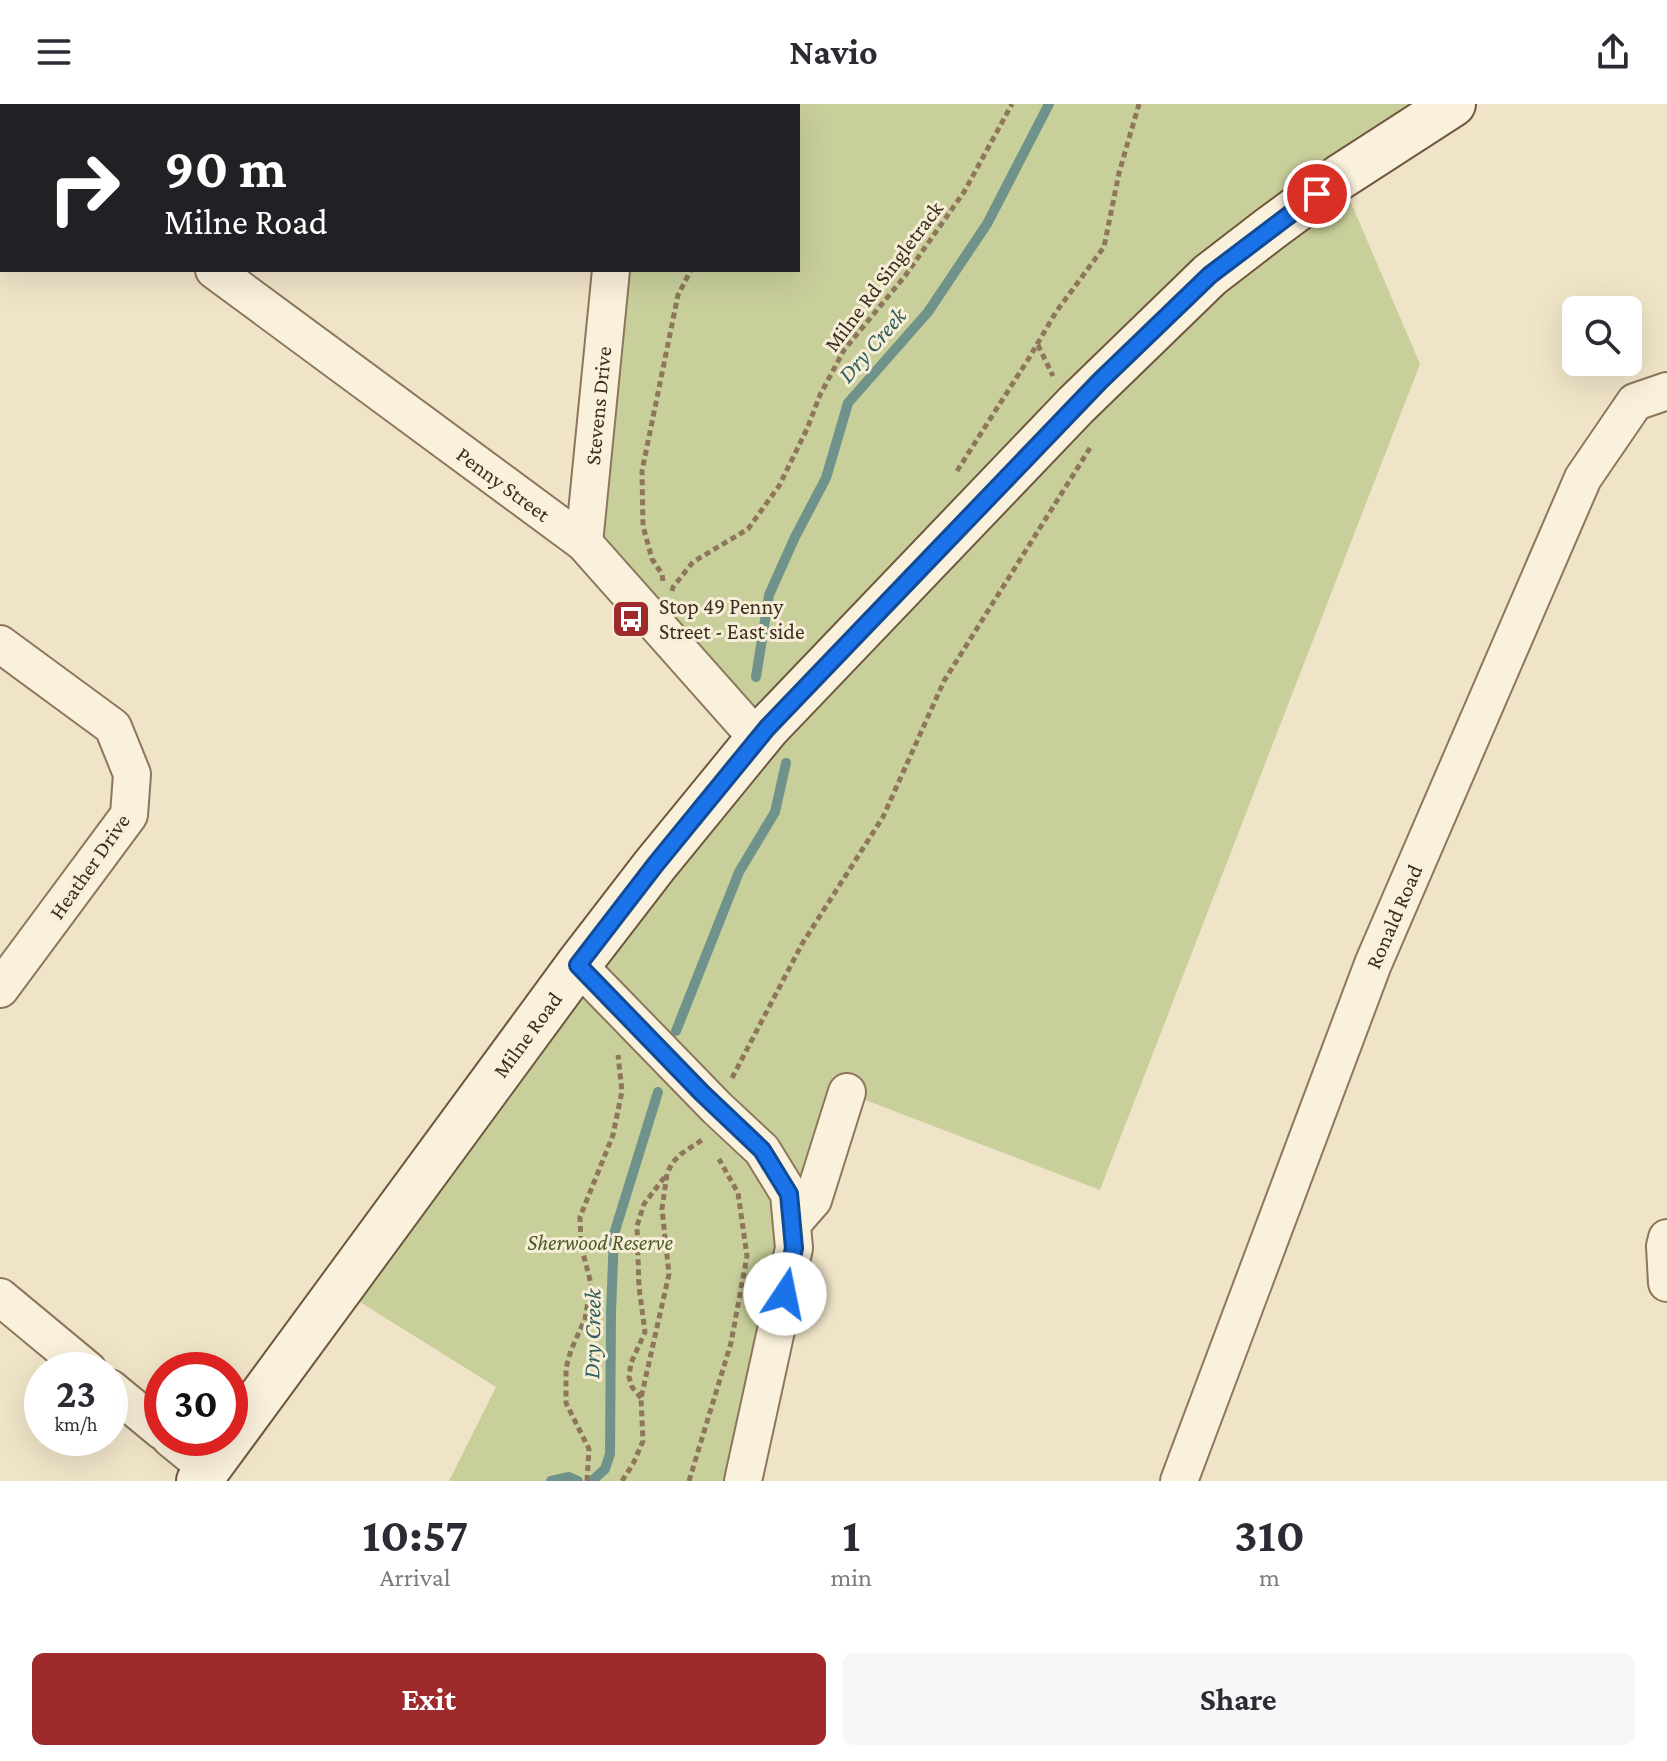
<!DOCTYPE html>
<html lang="en">
<head>
<meta charset="utf-8">
<style>
	body { margin:0; font-family:"Crimson Pro",serif; background:#f7f7f7; color:#2b2b33; height:100vh; display:flex; flex-direction:column; font-size:30px; white-space:nowrap }
	* { box-sizing:border-box; margin:0 }
	p { font-size:26px; color:#7c7c81 }
	.icon { flex:none; width:44px; height:44px; fill:none; stroke:currentColor; stroke-width:2; stroke-linecap:round; stroke-linejoin:round }
	.map { position:relative; height:1377px; overflow:hidden }
	.details { display:flex; flex-direction:column; background:#fff; flex:1 }
	.details>* { flex:none }
	.banner { position:absolute; left:0px; top:0px; width:800px; height:168px; box-shadow:0 8px 32px #0002; background:#202124; color:#fff; overflow:hidden }
	.controls { position:absolute; left:1562px; top:192px; display:grid; gap:16px }
	.controls a { display:grid; place-items:center; width:80px; height:80px; border-radius:12px; background:#fff; box-shadow:0 8px 32px #0002; font-size:40px }
	.speed { position:absolute; left:24px; top:1248px; display:flex; gap:16px; font-size:40px; font-weight:700; text-align:center }
	.speed>* { display:grid; place-content:center; width:104px; height:104px; border-radius:50%; background:#fff; box-shadow:0 8px 32px #0002; line-height:1 }
	.speed small { font-size:20px; font-weight:400 }
	.speed .limit { border:12px solid #d22; background:#fff; color:#111 }
	.pin { position:absolute; display:grid; place-items:center; width:68px; height:68px; color:#fff; margin:-34px; border:4px solid #fff; border-radius:50%; box-shadow:0 2px 8px #0007 }
	.me { position:absolute; width:88px; margin:-44px; rotate:11deg; stroke-linejoin:round; filter:drop-shadow(0 0 6px #0008) }
	.turn { display:flex; align-items:center; gap:28px; height:168px; padding:0 32px; font-size:36px }
	.turn .icon { width:104px; height:104px; stroke-width:2.5 }
	.turn b { display:block; font-size:56px; line-height:68px }
	.eta { display:flex; justify-content:space-evenly; align-items:center; height:136px; text-align:center }
	.eta b { font-size:48px; font-weight:700; line-height:56px }
	.button { display:flex; gap:16px; margin-top:auto; padding:16px 32px }
	.button a { flex:1; height:92px; border-radius:12px; background:#9e2a2b; color:#fff; font-size:32px; font-weight:700; line-height:92px; text-align:center }
	.button a+a { background:#f7f7f7; color:#2b2b33 }
	header { display:flex; justify-content:space-between; align-items:center; height:104px; padding:0 32px; background:#fff; font-size:36px; font-weight:700 }
	.map>svg:first-child { display:block }
	.green { fill:#c9cf9b }
	.lines { fill:none; stroke-linecap:round; stroke-linejoin:round }
	.stream { stroke:#6f938a; stroke-width:10 }
	.minor-casing { stroke:#8d765c; stroke-width:40 }
	.secondary-casing { stroke:#6f573f; stroke-width:48 }
	.path { stroke:#8d765c; stroke-width:5; stroke-dasharray:6 4; stroke-linecap:butt }
	.minor { stroke:#faf1dc; stroke-width:36 }
	.secondary { stroke:#faf1dc; stroke-width:44 }
	.route-casing { stroke:#114b97; stroke-width:20 }
	.route { stroke:#1a73e8; stroke-width:14 }
	.labels { text-anchor:middle; stroke-width:6; stroke-linejoin:round; paint-order:stroke }
	.street-label { font-size:22px; fill:#3d2e20; stroke:#f7eed8 }
	.poi-label { font-size:22px; fill:#3d2e20; stroke:#f7eed8; text-anchor:start }
	.park-label { font-size:22px; font-style:italic; fill:#4d5a26; stroke:#f7eed8 }
	.water-label { font-size:24px; font-style:italic; fill:#2f5d5a; stroke:#f7eed8 }
</style>
</head>
<body>
<header><svg class="icon" aria-label="menu" viewBox="0 0 24 24"><path d="M4 6h16M4 12h16M4 18h16"/></svg>Navio<svg class="icon" aria-label="share" viewBox="0 0 24 24"><path d="M12 15V3M7 8l5-5 5 5M5 13v7h14v-7"/></svg></header>
<div class="map">
<svg width="1667" height="1377" viewBox="0 0 1667 1377">
	<rect width="100%" height="100%" fill="#f0e4c8"/>
	<!-- green -->
	<path class="green" d="M691,0H1453L1340,73L1420,260L1100,1086L847,989L743,1377H449L496,1283L339,1185L758,635L584,439L611,166H798V2H689Z"/>
	<g class="lines">
		<!-- stream -->
		<path class="stream" d="M756,573L769,491L795,433L826,374L848,299L928,208L987,120L1049,0
			M676,927L739,768L775,708L786,659
			M551,1377L569,1373L578,1377
			M592,1377L605,1365L610,1350L611,1209L614,1130L658,988"/>
		<defs>
			<g id="minor">
				<path d="M71,2L72,0"/>
				<path d="M689,2L691,0"/>
				<path d="M0,9L2,10"/>
				<path id="s1" d="M214,166L584,439L758,635"/>
				<path id="s2" d="M584,439L611,166"/>
				<path d="M0,540L113,623L132,670L129,711L0,885"/>
				<path d="M578,861L717,1004L762,1046L789,1090L794,1144L743,1377"/>
				<path d="M792,1120L813,1096L847,988"/>
				<path d="M1667,1134L1665,1142L1667,1179"/>
				<path d="M0,1193L88,1266"/>
				<path d="M110,1284L162,1327"/>
				<path d="M170,1334L208,1365"/>
				<path id="s3" d="M1179,1377L1373,860L1583,374L1635,298L1667,287"/>
			</g>
			<g id="secondary">
				<path id="s4" d="M199,1377L578,861L655,761L767,624L1076,301L1210,171L1271,124L1340,73L1453,0"/>
			</g>
		</defs>
		<!-- minor casing -->
		<use href="#minor" class="minor-casing"/>
		<!-- secondary casing -->
		<use href="#secondary" class="secondary-casing"/>
		<!-- path -->
		<path class="path" d="M785,2L786,0
			M1038,241L1053,272
			M957,367L1029,254L1056,208L1104,143L1119,69L1139,0
			M663,477L662,470L652,455L643,422L642,367L678,191L691,166
			M672,487L673,483L693,458L748,425L779,382L807,325L820,291L844,246L905,172L964,88L1012,0
			M732,974L802,840L883,713L944,577L1090,344
			M641,1294L632,1283L629,1273L631,1259L645,1228L639,1183L637,1122L644,1100L666,1071
			M587,1377L589,1345L566,1299V1264L571,1246L585,1215L591,1180L581,1141L580,1113L613,1031L622,987L618,951
			M622,1377L633,1360L643,1337L641,1294L669,1170L662,1105L667,1070L672,1059L681,1050L702,1036
			M689,1377L731,1239L747,1152L738,1089L719,1055"/>
		<!-- minor -->
		<use href="#minor" class="minor"/>
		<!-- secondary -->
		<use href="#secondary" class="secondary"/>
	</g>
	<g class="lines">
		<defs>
			<path id="route" d="M785,1190L794,1144L789,1090L762,1046L702,989L578,861L655,761L767,624L909,476L1100,277L1210,171L1317,90"/>
		</defs>
		<!-- route casing -->
		<use href="#route" class="route-casing"/>
		<!-- route -->
		<use href="#route" class="route"/>
	</g>
	<!-- icons -->
	<defs>
		<symbol id="bus-square" viewBox="-11 -11 22 22"><rect x="-9" y="-9" width="18" height="18" rx="4" fill="#9e2a2b" stroke="#f7eed8"/><path d="M-5-6H5V4H4V6H2V4H-2V6H-4V4H-5ZM-3.5-4V0h7V-4ZM-3.5 1.2v1.5H-2V1.2ZM2 1.2v1.5H3.5V1.2Z" fill="#fff"/></symbol>
	</defs>
	<g fill-rule="evenodd">
		<use href="#bus-square" x="609" y="493" width="44" height="44"/>
	</g>
	<g class="labels">
		<!-- street labels -->
		<g class="street-label">
			<text transform="translate(883 172) rotate(-53)" y="8">Milne Rd Singletrack</text>
			<text dy="8" stroke="none"><textPath href="#s2" startOffset="138">Stevens Drive</textPath></text>
			<text dy="8" stroke="none"><textPath href="#s1" startOffset="360">Penny Street</textPath></text>
			<text transform="translate(89 762) rotate(-55)" y="8">Heather Drive</text>
			<text dy="8" stroke="none"><textPath href="#s3" startOffset="604">Ronald Road</textPath></text>
			<text dy="8" stroke="none"><textPath href="#s4" startOffset="554">Milne Road</textPath></text>
		</g>
		<!-- poi labels -->
		<g class="poi-label">
			<text x="659" y="510">Stop 49 Penny<tspan x="659" dy="25">Street - East side</tspan></text>
		</g>
		<!-- park labels -->
		<g class="park-label">
			<text x="600" y="1146">Sherwood Reserve</text>
		</g>
		<!-- water labels -->
		<g class="water-label">
			<text transform="translate(872 241) rotate(-49)" y="8">Dry Creek</text>
			<text transform="translate(592 1230) rotate(-89)" y="8">Dry Creek</text>
		</g>
	</g>
</svg>
<div class="controls">
<a><svg class="icon" aria-label="search" viewBox="0 0 24 24"><circle cx="10" cy="10" r="6"/><path d="M15 15l6 6"/></svg></a>
</div>
<div class="speed"><div>23<small>km/h</small></div><div class="limit">30</div></div>
<div class="pin" style="left:1317px;top:90px;background:#d93025"><svg class="icon" aria-label="arrive" viewBox="0 0 24 24"><path d="M6 21V4h12l-3 4 3 4H6"/></svg></div>
<svg class="me" style="left:785px;top:1190px" viewBox="-20 -20 40 40"><circle r="19" fill="#fff"/><path d="M0-13L10 11 0 6-10 11z" fill="#1a73e8"/></svg>
<div class="banner">
<div class="turn"><svg class="icon" aria-label="right" viewBox="0 0 24 24"><path d="M7 20v-9h11M14 6l5 5-5 5"/></svg><div><b>90 m</b>Milne Road</div></div>
</div>
</div>
<section class="details">
<div class="eta">
<div><b>10:57</b><p>Arrival</p></div>
<div><b>1</b><p>min</p></div>
<div><b>310</b><p>m</p></div>
</div>
<div class="button"><a>Exit</a><a>Share</a></div>
</section>
</body>
</html>
